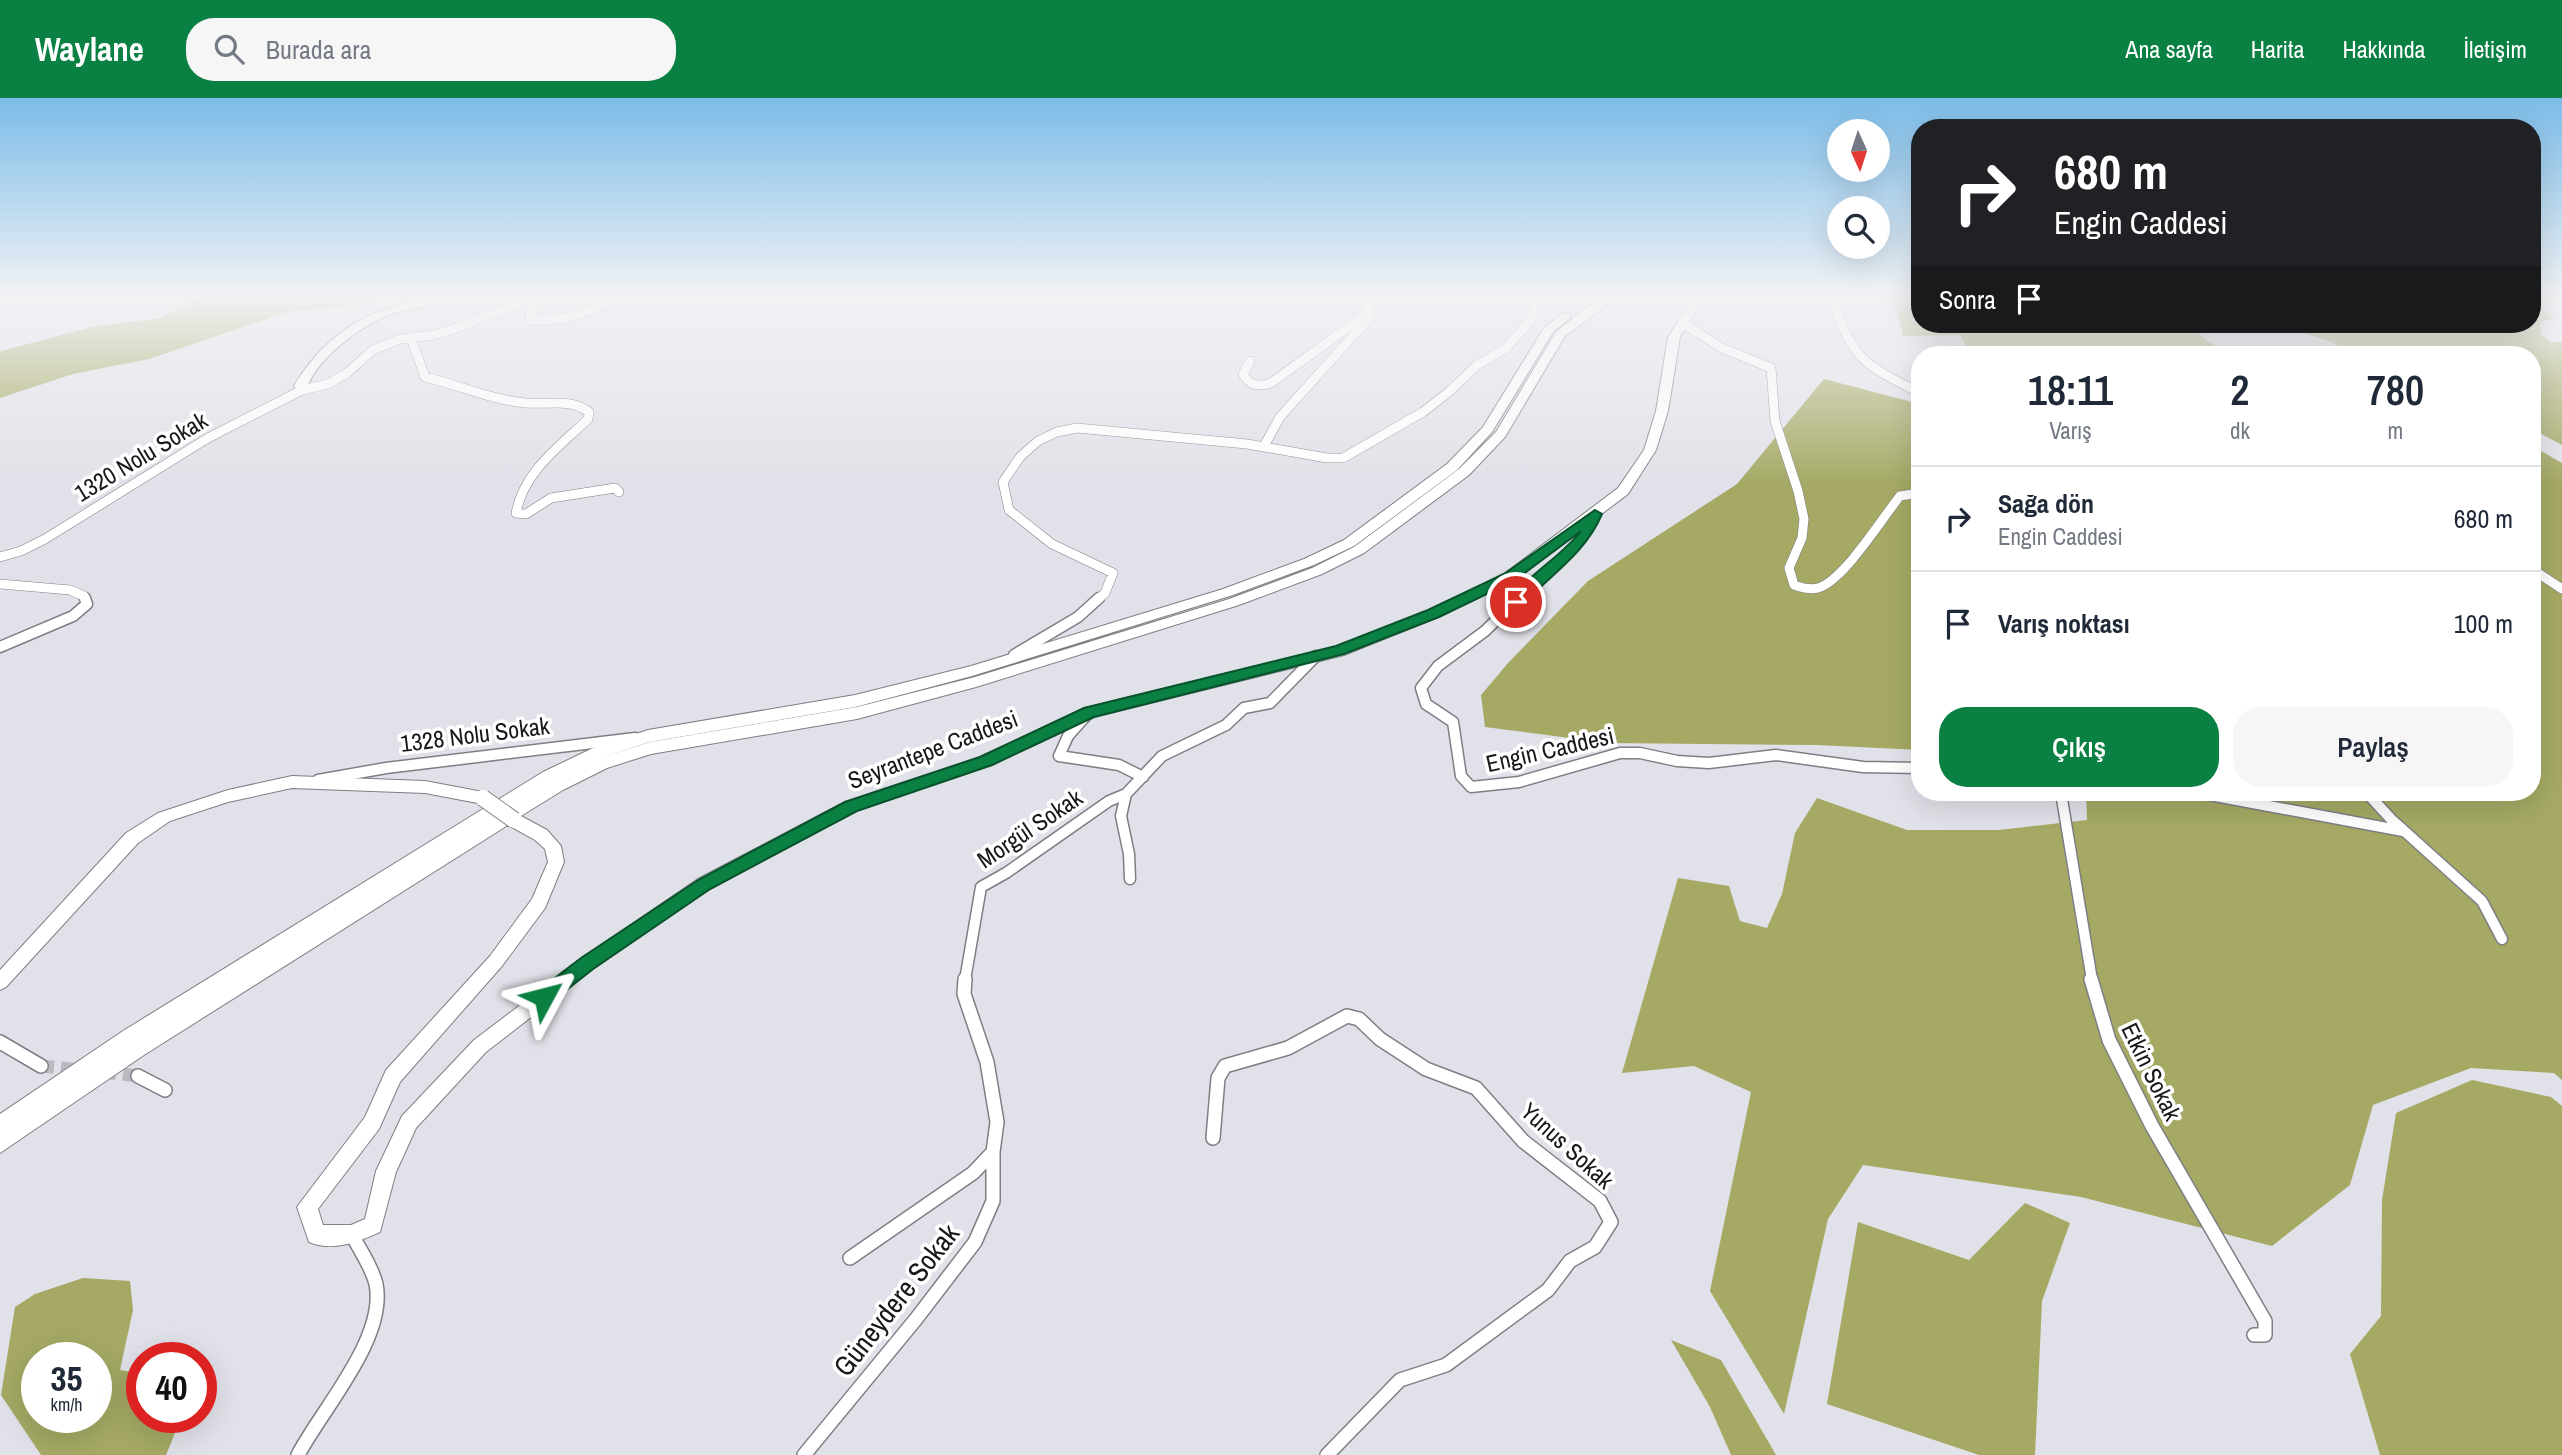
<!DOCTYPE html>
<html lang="tr">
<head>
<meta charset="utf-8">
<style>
	body { margin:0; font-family:"Archivo Narrow",sans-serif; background:#f6f6f7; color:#1f2937; height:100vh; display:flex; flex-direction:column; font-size:26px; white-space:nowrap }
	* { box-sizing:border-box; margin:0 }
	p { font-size:23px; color:#747a83 }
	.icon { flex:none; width:38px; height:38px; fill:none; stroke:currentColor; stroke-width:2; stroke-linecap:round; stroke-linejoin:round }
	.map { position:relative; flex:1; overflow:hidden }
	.drawer { position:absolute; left:1911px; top:248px; width:630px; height:455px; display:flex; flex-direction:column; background:#fff; border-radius:28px; box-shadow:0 7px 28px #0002 }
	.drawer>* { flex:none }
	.hud { position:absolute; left:1911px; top:21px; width:630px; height:214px; border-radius:28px; box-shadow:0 7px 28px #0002; background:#202124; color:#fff; overflow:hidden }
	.needle { width:46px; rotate:177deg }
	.buttons { position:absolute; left:1827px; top:21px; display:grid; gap:14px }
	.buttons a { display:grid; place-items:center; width:63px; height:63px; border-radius:50%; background:#fff; box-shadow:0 7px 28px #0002; font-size:35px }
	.speed { position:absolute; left:21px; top:1244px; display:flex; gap:14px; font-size:35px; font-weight:700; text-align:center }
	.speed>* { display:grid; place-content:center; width:91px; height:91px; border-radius:50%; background:#fff; box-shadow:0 7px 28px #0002; line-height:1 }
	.speed small { font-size:18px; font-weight:400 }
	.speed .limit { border:10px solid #d22; background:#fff; color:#111 }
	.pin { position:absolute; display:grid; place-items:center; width:60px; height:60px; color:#fff; margin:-30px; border:4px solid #fff; border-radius:50%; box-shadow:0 2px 7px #0007 }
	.me { position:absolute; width:77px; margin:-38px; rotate:52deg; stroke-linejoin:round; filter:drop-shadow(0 0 5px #0008) }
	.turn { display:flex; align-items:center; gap:24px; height:147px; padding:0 28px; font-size:32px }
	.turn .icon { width:91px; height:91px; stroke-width:2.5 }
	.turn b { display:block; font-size:49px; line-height:60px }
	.then { display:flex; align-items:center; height:66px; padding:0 28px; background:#0003; gap:14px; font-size:26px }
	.eta { display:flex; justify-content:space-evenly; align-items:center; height:119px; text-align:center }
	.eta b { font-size:42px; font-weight:600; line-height:49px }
	.button { display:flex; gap:14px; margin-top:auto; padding:14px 28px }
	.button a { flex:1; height:80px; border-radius:28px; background:#0b8043; color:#fff; font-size:28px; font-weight:600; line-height:80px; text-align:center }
	.button a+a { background:#f6f6f7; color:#1f2937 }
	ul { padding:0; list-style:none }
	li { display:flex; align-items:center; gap:21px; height:105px; padding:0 28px; border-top:2px solid #e0e1e3 }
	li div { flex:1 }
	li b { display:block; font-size:26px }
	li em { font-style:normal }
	header { display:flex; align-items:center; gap:42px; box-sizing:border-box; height:98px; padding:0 35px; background:#0b8043; color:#fff }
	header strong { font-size:33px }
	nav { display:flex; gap:38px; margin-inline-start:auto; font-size:24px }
	.search { width:490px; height:63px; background:#f6f6f7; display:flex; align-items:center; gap:18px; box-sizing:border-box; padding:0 24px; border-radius:28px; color:#747a83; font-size:26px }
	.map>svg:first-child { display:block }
	.forest { fill:#a5a964; fill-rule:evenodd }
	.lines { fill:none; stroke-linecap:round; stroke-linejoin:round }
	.street-tunnel { stroke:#b9b9c0; stroke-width:13; stroke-dasharray:13 7; stroke-linecap:butt }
	.street-far2-casing { stroke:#7e7e85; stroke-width:10 }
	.street-far1-casing { stroke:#7e7e85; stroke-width:13 }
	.street-casing { stroke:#7e7e85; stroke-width:16 }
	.secondary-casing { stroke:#7e7e85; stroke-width:2 }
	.street-far2 { stroke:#fff; stroke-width:9 }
	.street-far1 { stroke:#fff; stroke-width:10 }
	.street { stroke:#fff; stroke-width:13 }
	.secondary { fill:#fff; fill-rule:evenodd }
	.secondary-bridge-casing { stroke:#7e7e85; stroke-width:18; stroke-linecap:butt }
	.secondary-bridge { stroke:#fff; stroke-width:16 }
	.route { fill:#0b8043; stroke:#07532c; stroke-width:2 }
	.labels { text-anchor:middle; stroke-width:7; stroke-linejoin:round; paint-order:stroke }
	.street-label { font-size:24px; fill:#18181b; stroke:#fff }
	.near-street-label { font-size:28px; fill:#18181b; stroke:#fff }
</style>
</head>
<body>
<header>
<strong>Waylane</strong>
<div class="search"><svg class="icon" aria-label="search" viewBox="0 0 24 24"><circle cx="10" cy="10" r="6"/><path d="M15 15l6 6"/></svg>Burada ara</div>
<nav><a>Ana sayfa</a><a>Harita</a><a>Hakkında</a><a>İletişim</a></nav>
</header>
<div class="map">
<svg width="2562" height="1357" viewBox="0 0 2562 1357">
	<rect width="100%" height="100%" fill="#e1e1e9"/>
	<!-- forest -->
	<path class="forest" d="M204,197H388L363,207L291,213L149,261L73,276L0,300V254L5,252L92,229L160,220Z
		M1893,197H1920V226H2187L2210,245L2234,257H2100L2089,254L1967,250L1960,237L1903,238Z
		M2532,201L2553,221L2540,224L2541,236L2551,244H2562V347L2532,331V257H2359L2326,242L2275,226H2532Z
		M1824,281L1920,306V652L1817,647L1608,645L1485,629L1481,597L1509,564L1588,483L1737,386Z
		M2532,348L2562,365V982L2554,975L2471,970L2373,1007L2350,1087L2272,1148L2081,1099L1863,1067L1828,1121L1784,1316L1710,1193L1751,994L1694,968L1622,975L1678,780L1729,788L1740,823L1767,830L1782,796L1795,735L1817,700L1907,732H1999L2087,722L2086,695H2532Z
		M2472,982L2551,999L2562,1008V1357H2380L2350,1256L2381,1218L2382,1102L2396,1015Z
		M2025,1105L2070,1125L2042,1203L2035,1357H1979L1827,1306L1858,1124L1969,1162Z
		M83,1180L130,1183L133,1212L120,1272L142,1276V1320H181L166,1357H41L1,1297L15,1209L35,1196ZM37,1260H96V1320H37Z
		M1671,1242L1721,1262L1776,1357H1731L1710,1309Z"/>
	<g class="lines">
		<!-- street-tunnel -->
		<path class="street-tunnel" d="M41,968L80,972
			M103,974L138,978"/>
		<defs>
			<path id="street-far2" d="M1831,197C1852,261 1861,265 1920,295
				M1682,225L1722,250L1771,270L1775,323L1798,393L1804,421L1802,440L1789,470L1794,487C1802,490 1812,493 1821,489C1847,477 1881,422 1900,398L1920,395
				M411,240L425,279C459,287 491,302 526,305C547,307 571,300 589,314L588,321C559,349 524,373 516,415L526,416L551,400L615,390L619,394
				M1250,263L1243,276C1250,288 1258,289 1271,285L1368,215
				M1264,348L1280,319L1369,220L1365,197
				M0,459L21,453L45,441L208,340L302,292L328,286L347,275L373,252L400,241L434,237L460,229L534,199L538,203L530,216L531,222C563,225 592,213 619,197
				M2532,471L2562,491
				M0,486L70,492L84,498L85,502
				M1097,502L1105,495L1113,475L1052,446L1009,412L1003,384L1020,359L1038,343L1057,334L1077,330L1247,346L1327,360H1343L1423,314L1450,293L1477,267L1505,251L1530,223L1538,197
				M1517,502L1578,445L1595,416"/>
			<path id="street-far1" d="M1519,500L1485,533L1438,568L1421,590L1426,606L1453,624L1461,678L1471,689L1519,684L1620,655H1640L1677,663L1709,665L1776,657L1863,669L1920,670
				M0,549L73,518L87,506L85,500
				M1014,557L1078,519L1099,500
				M1086,618L1068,638L1059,658L1119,667L1143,679
				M318,682L386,670L635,640
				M2061,695L2092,882
				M2199,695L2403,733
				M2367,695L2391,721L2482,803L2502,841
				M1130,781L1129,756L1121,718L1126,696L1162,658L1226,627L1244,610L1270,605L1316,558
				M965,882L981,789L1006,775L1109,703L1126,696"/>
			<path id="street" d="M2091,881L2109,942L2152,1028L2265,1223V1237H2254
				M0,944L41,968
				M138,978L165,992
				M1213,1040L1218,980L1225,968L1288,950L1347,918L1359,921L1380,941L1426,971L1476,990L1523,1043L1600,1103L1611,1124L1595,1149L1570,1163L1548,1192L1446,1267L1400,1282L1327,1357
				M850,1160L973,1075L993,1054
				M298,1357C322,1311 387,1240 376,1186C372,1169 360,1152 352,1137
				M804,1357L916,1221L975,1144L993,1103V1054L997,1024L987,964L964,896L965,881"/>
			<path id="secondary" d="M441,197H457C441,209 414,210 395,215C364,224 311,264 306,295H298L294,288C313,255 346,224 383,212C402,205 422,203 441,197Z
				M1607,197H1621L1565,238L1505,339L1469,377L1364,455L1322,476L1239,507L976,589L857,621L651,656L607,670L563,692L521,718L547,732L561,748L564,764L545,810L502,868L400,984L379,1031L318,1111L323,1127H351L365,1121L376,1073L402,1018L474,942L581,861L698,781L845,704L980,659L1085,610L1336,549L1428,513L1504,476L1618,390L1644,352L1656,313L1668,239L1692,202L1699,197H1712L1700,206L1680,239L1668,313L1656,352L1628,396L1514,482L1438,519L1344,557L1094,619L992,667L857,712L710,791L593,871L486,954L416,1030L396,1074L380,1134C358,1144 333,1154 309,1144L297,1109L365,1019L386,972L490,858L532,801L548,764L545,751L535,742L508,727L144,957L0,1055V1016L123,933L543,674L591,651L648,632L855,597L971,568L1223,491L1304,461L1344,442L1447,366L1483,329L1544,230L1562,216H1570V220L1553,234L1492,334L1457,372L1354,448L1314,467L1233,497L972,578L855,609L649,644L597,661L650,644L857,609L975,579L1229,501L1312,470L1354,449L1459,371L1496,334L1556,234L1583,212Z
				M292,678L425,683L483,694L489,696L491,700L489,704L483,706L425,695L292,690L228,704L170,723L138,745L6,889L0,892V872L126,735L158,715L228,692Z"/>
		</defs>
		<!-- street-far2 casing -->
		<use href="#street-far2" class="street-far2-casing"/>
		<!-- street-far1 casing -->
		<use href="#street-far1" class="street-far1-casing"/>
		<!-- street casing -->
		<use href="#street" class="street-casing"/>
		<!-- secondary casing -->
		<use href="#secondary" class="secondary-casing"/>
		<!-- street-far2 -->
		<use href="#street-far2" class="street-far2"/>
		<!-- street-far1 -->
		<use href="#street-far1" class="street-far1"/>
		<!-- street -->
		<use href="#street" class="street"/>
		<!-- secondary -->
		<use href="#secondary" class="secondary"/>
		<defs>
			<path id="secondary-bridge" d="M483,700L514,722"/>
		</defs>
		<!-- secondary-bridge casing -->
		<use href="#secondary-bridge" class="secondary-bridge-casing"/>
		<!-- secondary-bridge -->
		<use href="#secondary-bridge" class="secondary-bridge"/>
	</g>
	<!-- sky -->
	<linearGradient id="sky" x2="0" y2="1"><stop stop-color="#7bbce8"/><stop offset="0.51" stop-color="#f2f2f5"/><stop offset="1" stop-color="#f2f2f5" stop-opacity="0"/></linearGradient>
	<rect width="2562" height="387" fill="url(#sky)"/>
	<!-- route -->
	<path class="route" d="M1595,412L1602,416C1585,456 1550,477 1521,508H1511L1509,504C1528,476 1560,460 1581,433L1514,483L1439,519L1344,556L1094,619L992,667L857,713L710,791L593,871L551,904L544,906L538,904L535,899L538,893L581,860L698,782L845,704L980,659L1084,610L1336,548L1428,512L1504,476Z"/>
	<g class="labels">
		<!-- street labels -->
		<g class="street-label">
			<text transform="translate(141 359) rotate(-31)" y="8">1320 Nolu Sokak</text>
			<text transform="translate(475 637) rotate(-7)" y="8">1328 Nolu Sokak</text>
			<text transform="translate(933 652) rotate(-21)" y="8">Seyrantepe Caddesi</text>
			<text transform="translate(1550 652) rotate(-13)" y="8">Engin Caddesi</text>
			<text transform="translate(1030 731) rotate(-34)" y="8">Morgül Sokak</text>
			<text transform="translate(2151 974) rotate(64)" y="8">Etkin Sokak</text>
			<text transform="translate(1567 1048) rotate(42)" y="8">Yunus Sokak</text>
		</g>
		<!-- near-street labels -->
		<g class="near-street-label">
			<text transform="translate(896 1202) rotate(-52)" y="10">Güneydere Sokak</text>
		</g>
	</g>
</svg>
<div class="buttons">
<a><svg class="needle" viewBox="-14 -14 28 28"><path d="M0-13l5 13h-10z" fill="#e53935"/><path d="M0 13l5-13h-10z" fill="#747a83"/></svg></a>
<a><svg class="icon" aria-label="search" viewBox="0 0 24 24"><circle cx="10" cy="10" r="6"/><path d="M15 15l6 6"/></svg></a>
</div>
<div class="speed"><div>35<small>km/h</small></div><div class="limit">40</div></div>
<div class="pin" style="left:1516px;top:504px;background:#d93025"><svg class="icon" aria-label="arrive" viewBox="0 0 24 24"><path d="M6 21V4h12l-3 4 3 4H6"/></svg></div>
<svg class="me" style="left:544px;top:899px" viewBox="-20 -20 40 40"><path d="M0-17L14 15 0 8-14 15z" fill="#0b8043" stroke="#fff" stroke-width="4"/></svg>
<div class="hud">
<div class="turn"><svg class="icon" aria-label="right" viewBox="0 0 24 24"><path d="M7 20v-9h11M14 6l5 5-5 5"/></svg><div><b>680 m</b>Engin Caddesi</div></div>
<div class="then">Sonra<svg class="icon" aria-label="arrive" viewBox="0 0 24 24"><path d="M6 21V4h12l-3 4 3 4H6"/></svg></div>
</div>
<section class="drawer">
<div class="eta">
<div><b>18:11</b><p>Varış</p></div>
<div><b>2</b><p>dk</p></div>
<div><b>780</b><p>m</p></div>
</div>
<ul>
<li><svg class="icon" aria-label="right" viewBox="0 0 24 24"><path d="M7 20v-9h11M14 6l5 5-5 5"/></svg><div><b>Sağa dön</b><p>Engin Caddesi</p></div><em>680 m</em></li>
<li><svg class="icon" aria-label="arrive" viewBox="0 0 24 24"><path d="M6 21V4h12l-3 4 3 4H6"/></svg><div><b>Varış noktası</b></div><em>100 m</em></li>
</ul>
<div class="button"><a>Çıkış</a><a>Paylaş</a></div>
</section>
</div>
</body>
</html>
